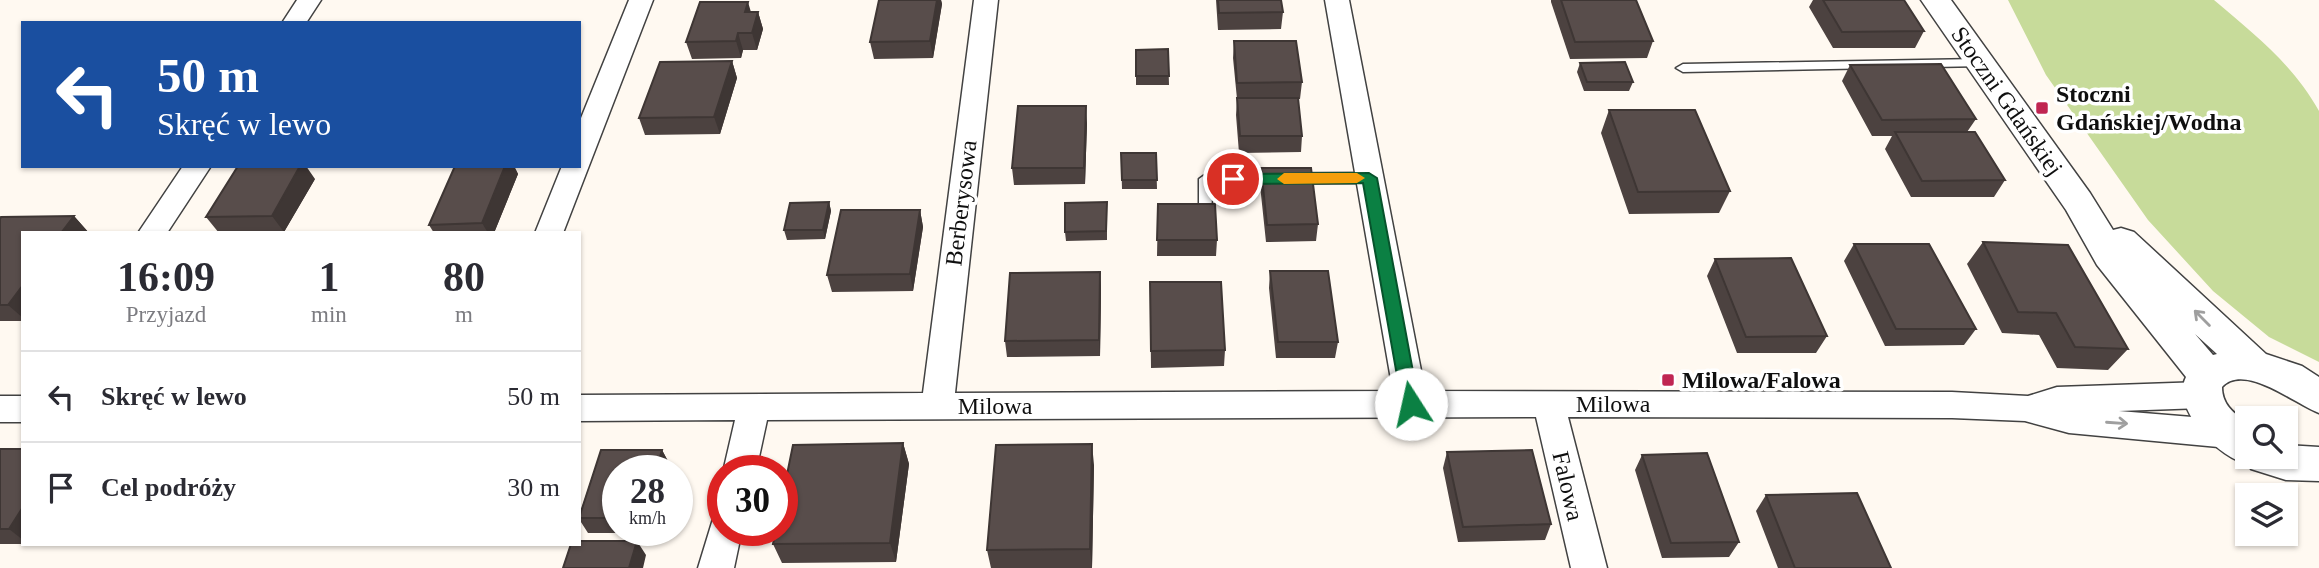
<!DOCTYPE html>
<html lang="pl">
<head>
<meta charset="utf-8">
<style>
	body { margin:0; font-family:"Times New Roman",serif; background:#f2f2f3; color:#2b2b33; height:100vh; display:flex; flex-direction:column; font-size:26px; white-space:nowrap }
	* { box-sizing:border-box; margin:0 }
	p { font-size:23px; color:#7c7c81 }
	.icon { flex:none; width:38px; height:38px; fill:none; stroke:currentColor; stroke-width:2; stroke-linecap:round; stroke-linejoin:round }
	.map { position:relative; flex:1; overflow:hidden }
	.sheet { position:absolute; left:21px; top:231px; width:560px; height:315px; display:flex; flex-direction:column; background:#fff; border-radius:0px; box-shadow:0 2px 5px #0004 }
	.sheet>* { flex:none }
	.top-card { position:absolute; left:21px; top:21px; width:560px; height:147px; border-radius:0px; box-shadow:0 2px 5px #0004; background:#1a4fa0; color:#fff; overflow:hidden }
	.buttons { position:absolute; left:2235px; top:406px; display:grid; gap:14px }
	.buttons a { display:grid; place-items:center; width:63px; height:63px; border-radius:0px; background:#fff; box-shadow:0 2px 5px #0004; font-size:35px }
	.speed { position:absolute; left:602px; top:455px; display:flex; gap:14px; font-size:35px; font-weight:700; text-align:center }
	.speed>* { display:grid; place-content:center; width:91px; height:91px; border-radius:50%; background:#fff; box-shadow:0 2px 5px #0004; line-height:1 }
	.speed small { font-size:18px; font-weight:400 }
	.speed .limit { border:10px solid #d22; background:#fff; color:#111 }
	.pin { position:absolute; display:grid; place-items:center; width:60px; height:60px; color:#fff; margin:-30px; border:4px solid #fff; border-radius:50%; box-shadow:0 2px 7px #0007 }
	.me { position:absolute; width:77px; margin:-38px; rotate:350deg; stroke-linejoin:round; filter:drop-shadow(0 0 5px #0008) }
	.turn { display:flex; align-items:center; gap:24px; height:147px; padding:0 21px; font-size:32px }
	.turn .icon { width:91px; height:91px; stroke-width:2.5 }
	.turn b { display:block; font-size:49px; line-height:60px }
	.eta { display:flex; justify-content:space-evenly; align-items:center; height:119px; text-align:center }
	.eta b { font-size:42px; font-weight:600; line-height:49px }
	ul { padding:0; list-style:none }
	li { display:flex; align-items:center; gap:21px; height:91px; padding:0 21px; border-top:2px solid #e1e1e2 }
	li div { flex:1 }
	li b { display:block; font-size:26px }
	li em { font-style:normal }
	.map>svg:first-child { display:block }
	.forest { fill:#c7db9a }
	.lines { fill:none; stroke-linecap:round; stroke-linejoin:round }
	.service-casing { stroke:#424242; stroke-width:3 }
	.minor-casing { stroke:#424242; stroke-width:3 }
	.tertiary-casing { stroke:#424242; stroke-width:3 }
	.service { fill:#fff; fill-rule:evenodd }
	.minor { fill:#fff; fill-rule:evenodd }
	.tertiary { fill:#fff; fill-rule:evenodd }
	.wall { fill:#4c4240 }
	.shaded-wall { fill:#3e3634 }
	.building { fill:#584d4b; stroke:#3e3634; stroke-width:2 }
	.oneway { stroke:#9f9f9f }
	.route { fill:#0b8043; stroke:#07532c; stroke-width:2 }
	.slow { fill:#f59e0b }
	.poi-dot { fill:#c02653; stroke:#fff; stroke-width:2.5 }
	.labels { text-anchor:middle; stroke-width:7; stroke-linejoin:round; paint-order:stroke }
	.poi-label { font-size:24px; font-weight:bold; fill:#0f0f0f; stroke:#fff; text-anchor:start }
	.street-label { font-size:24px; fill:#0f0f0f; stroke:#fff }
</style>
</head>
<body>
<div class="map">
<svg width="2319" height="568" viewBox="0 0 2319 568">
	<rect width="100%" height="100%" fill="#fff9f1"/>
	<!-- forest -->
	<path class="forest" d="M2008,0H2214C2254,34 2293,64 2319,111V362L2269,337L2213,291L2148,220L2046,75Z"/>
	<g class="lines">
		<defs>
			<path id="service" d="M1979,59L1986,63L1984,66L1683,72L1676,68L1683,64Z
				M1369,173L1376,178L1369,183L1213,184L1211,211H1201L1199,207V179L1206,174Z"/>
			<path id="minor" d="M297,0H321L306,23H282Z
				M629,0H653L563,233H535L562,166H579V123Z
				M974,0H998L955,393L1393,391L1325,0H1349L1425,391L1952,392L2028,396L2057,387L2202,382L2213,386L2218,395L2213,404L2202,408L2119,411L2229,420L2241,424L2245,434L2241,444L2229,448L2069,433L2025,421L1952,418L1568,417L1607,568H1571L1536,417L767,420L756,471L723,472L735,420L579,421V395L923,393Z
				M183,166H211L167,233H138Z
				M0,396H23V422H0Z
				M723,516V530H742L734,568H698L713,519Z"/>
			<path id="tertiary" d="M1921,0H1951L2090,193L2113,230L2121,228L2134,232L2266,354L2302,366L2319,377V413C2296,405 2245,362 2222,387C2222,405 2234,413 2247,423V457H2286V445L2319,447V481L2286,480L2251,469L2249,464C2220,460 2170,408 2186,377L2097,265L2066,210ZM2195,334L2217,354L2213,355Z"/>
		</defs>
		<!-- service casing -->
		<use href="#service" class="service-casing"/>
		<!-- minor casing -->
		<use href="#minor" class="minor-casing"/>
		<!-- tertiary casing -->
		<use href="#tertiary" class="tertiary-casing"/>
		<!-- service -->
		<use href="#service" class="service"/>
		<!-- minor -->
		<use href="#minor" class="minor"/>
		<!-- tertiary -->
		<use href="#tertiary" class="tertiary"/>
	</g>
	<!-- wall -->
	<path class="wall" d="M879,0H941L942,4L933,58L874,59L870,42Z
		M1216,0H1281L1283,12L1281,29L1218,30Z
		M1551,0H1636L1653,41L1647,58L1570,59L1551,2Z
		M1813,0H1904L1924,31L1915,48H1833L1809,7Z
		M751,12H758L763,29L757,50H743L741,58L692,59L686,42Z
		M1234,41L1302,82L1300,99H1298L1302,136L1301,152L1239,153L1236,115L1237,99L1233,58Z
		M1168,49L1169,85H1136V50Z
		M732,61L737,78L720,134L645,135L639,118Z
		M1580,63L1633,82L1629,91H1584L1577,72Z
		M1850,65L1976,119L1967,132L2005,180L1994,197H1911L1885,149L1892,136H1872L1842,81Z
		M1609,110L1730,191L1719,213L1629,214L1601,133Z
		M1087,123L1085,184L1014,185L1012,168Z
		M1121,153H1156L1157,189H1122Z
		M455,166H514L518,174L494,233H434L429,225Z
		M1261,168L1318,224L1316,241L1266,242L1260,185Z
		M315,179L284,232L219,233L206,217Z
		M829,202L831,211L825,239L787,240L784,230Z
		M1158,204L1217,240L1216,256H1157Z
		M920,210L923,227L913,291L832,292L827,275Z
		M1107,211V240L1066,241L1065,232Z
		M74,216L89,233H23V321H0V219Z
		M1983,242L2128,349L2108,370L2057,368L2039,335L2002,333L1967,264Z
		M1854,244L1976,329L1964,345L1885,346L1844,261Z
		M1715,259L1827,336L1816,353H1737L1707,276Z
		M1270,271L1338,342L1335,358H1276L1269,288Z
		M1100,272L1101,288L1100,356L1007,357L1005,341Z
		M1150,282L1225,350L1224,366L1151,368Z
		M903,443L909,464L896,562L782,563L773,544Z
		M0,449H23V544H0Z
		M601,450H662L670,465L669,471H618V530H652V533H588L579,519V516Z
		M1447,452L1551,524L1545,540L1458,542L1443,468Z
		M1642,455L1739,542L1729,557L1662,558L1635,470Z
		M1094,465L1092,568H991L987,550Z
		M1766,495L1891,568H1778L1756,511Z
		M450,544H517L451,545Z"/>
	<!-- shaded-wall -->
	<path class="shaded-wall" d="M937,0H941L942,4L933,58L930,41Z
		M748,2L753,19L745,12Z
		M758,12L763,29L757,50L752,33Z
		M738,33L743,50L741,58L736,41Z
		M732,61L737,78L720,134L714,117Z
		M1086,106L1087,123L1085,184L1084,168Z
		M300,166H306L315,179L284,232L272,216Z
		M505,166H514L518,174L494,233H488L482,223Z
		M829,202L831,211L825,239L823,230Z
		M920,210L923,227L913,291L910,274Z
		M74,216L89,233H61Z
		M1100,272L1101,288L1100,356L1099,340Z
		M23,285V318L8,305Z
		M903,443L909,464L896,562L890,543Z
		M1092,444L1094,465L1092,568L1090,549Z
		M662,450L670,465L669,471H656Z
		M23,507V540L9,529Z
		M637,541L646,555L643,568H629Z"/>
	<!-- building -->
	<path class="building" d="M879,0H937L930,41L870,42Z
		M1218,0H1281L1283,12L1219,13Z
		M1561,0H1636L1653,41L1575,42Z
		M1823,0H1904L1924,31L1842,32Z
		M700,2H748L745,12H758L752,33H738L736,41L686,42Z
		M1234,41H1296L1302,82L1237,83Z
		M1168,49L1169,76H1136V50Z
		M732,61L714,117L639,118L660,62Z
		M1625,62L1633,82H1587L1580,63Z
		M1941,64L1976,119L1882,120L1850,65Z
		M1237,98H1298L1302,136H1240Z
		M1018,106H1086L1084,168H1012Z
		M1609,110H1695L1730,191L1638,192Z
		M1895,132H1975L2005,180L1922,181Z
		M1121,153H1156L1157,180H1122Z
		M238,166H300L272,216L206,217Z
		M455,166H505L482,223L429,225Z
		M1261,168H1311L1318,224L1267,225Z
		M829,202L823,230H784L790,203Z
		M1107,202L1106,231L1065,232V203Z
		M1158,204H1215L1217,240H1157Z
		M841,210H920L910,274L827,275Z
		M74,216L61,233H23V285L8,305H0V219L1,217Z
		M1983,242L2068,245L2128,349L2075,347L2056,313L2018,312Z
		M1854,244H1929L1976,329H1896Z
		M1791,258L1827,336L1746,337L1715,259Z
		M1270,271H1328L1338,342H1278Z
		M1100,272L1099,340L1005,341L1010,273Z
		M1150,282H1221L1225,350L1151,351Z
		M903,443L890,543L773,544L776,530H782V499L793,445Z
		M1092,444L1090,549L987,550L996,445Z
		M0,449H23V507L9,529H0Z
		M601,450H662L656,471H618V518H579Z
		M1532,450L1551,524L1463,527L1447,452Z
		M1707,453L1739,542L1671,543L1642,455Z
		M1857,493L1891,568H1795L1766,495Z
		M579,541H637L629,568H563L571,544H579Z"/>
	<!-- one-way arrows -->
	<defs><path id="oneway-shaft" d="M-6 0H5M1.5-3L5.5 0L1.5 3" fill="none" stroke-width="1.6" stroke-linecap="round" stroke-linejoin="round" transform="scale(1.75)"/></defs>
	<g class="oneway">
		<use href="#oneway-shaft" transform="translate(2202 318) rotate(-135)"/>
		<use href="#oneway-shaft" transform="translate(2117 423) rotate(4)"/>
	</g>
	<!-- route -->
	<path class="route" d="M1369,173L1377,178L1419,404L1417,409H1405L1402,404L1363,183L1233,184L1226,179L1233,174Z"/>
	<!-- slow -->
	<path class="slow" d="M1284,173H1357L1365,178L1357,183L1284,184L1277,179Z"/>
	<!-- markers -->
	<g class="poi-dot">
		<rect x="2035" y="101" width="14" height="14" rx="3.5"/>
		<rect x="1661" y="373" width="14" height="14" rx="3.5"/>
	</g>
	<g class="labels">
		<!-- poi labels -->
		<g class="poi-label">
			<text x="2056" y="102">Stoczni<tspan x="2056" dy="28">Gdańskiej/Wodna</tspan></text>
			<text x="1682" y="388">Milowa/Falowa</text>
		</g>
		<!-- street labels -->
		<g class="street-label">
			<text transform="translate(2007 101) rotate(55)" y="8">Stoczni Gdańskiej</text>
			<text transform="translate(961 203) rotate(-83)" y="8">Berberysowa</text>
			<text x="1613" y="412">Milowa</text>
			<text x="995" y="414">Milowa</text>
			<text transform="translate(1568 486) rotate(77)" y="8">Falowa</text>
		</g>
	</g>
</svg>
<div class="buttons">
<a><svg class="icon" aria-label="search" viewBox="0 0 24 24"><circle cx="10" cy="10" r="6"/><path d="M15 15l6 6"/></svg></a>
<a><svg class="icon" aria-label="layers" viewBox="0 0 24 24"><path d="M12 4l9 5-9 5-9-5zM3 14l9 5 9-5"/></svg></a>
</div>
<div class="speed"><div>28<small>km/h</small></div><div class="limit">30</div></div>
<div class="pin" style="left:1233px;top:179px;background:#d93025"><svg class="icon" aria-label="arrive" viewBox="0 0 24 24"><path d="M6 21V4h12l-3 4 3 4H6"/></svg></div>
<svg class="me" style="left:1411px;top:404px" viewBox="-20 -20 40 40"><circle r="19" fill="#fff"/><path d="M0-13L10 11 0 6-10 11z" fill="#0b8043"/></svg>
<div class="top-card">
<div class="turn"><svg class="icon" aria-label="left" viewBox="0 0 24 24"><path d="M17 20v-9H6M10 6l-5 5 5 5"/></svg><div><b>50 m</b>Skręć w lewo</div></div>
</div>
<section class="sheet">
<div class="eta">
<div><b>16:09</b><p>Przyjazd</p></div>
<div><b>1</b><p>min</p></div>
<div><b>80</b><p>m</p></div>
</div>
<ul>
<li><svg class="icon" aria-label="left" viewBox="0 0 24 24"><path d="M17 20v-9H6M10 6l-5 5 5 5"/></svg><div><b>Skręć w lewo</b></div><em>50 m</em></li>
<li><svg class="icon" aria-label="arrive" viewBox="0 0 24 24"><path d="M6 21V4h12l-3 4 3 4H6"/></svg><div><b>Cel podróży</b></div><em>30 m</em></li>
</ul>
</section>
</div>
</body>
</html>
